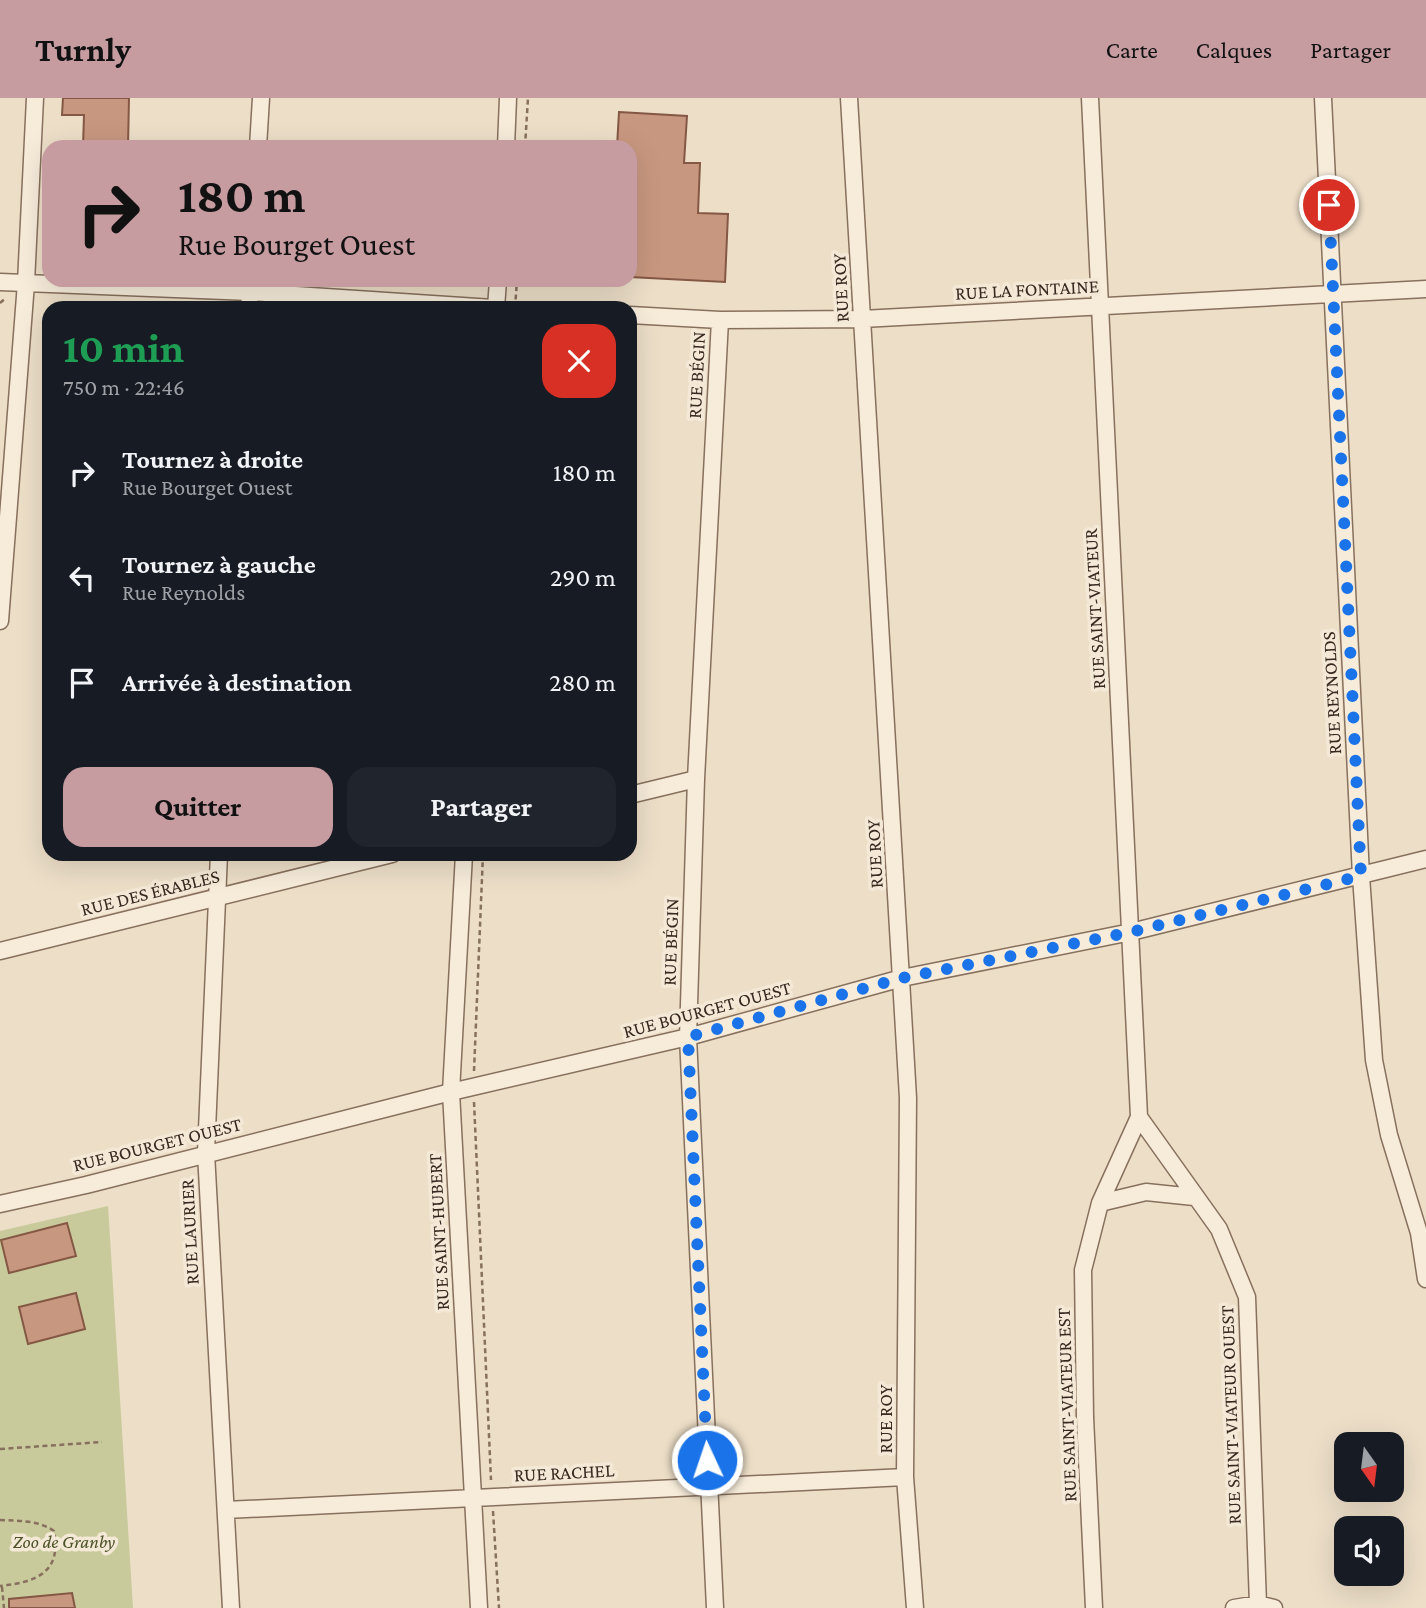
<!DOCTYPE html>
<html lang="fr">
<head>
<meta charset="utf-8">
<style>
	body { margin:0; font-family:"Crimson Pro",serif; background:#20242c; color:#f1f3f6; height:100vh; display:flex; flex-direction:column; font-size:26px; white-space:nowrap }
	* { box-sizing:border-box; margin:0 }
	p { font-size:23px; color:#9ea1a6 }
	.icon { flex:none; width:38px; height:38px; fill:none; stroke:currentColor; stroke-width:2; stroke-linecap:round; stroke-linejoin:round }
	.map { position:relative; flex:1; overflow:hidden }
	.details { position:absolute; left:42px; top:203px; width:595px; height:560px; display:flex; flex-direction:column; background:#171b24; border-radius:21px; box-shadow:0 7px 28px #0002 }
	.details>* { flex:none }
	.banner { position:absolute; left:42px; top:42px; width:595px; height:147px; border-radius:21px; box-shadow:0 7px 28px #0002; background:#c69ca1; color:#111; overflow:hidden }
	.needle { width:46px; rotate:166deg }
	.tools { position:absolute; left:1334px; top:1334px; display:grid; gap:14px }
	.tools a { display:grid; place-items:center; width:70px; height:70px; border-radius:14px; background:#171b24; box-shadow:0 7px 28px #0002; font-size:35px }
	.pin { position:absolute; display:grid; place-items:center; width:60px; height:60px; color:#fff; margin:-30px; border:4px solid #fff; border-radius:50%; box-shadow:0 2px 7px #0007 }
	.me { position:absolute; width:77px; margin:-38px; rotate:357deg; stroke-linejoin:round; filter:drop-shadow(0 0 5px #0008) }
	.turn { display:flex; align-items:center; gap:24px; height:147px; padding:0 21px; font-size:32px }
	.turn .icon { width:91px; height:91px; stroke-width:2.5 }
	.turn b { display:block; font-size:49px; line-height:60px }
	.round { display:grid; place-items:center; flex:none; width:74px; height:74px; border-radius:21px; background:#20242c }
	.overview { display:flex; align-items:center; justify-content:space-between; height:119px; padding:0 21px }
	h1 { font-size:42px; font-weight:700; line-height:52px; color:#1e9e55 }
	.button { display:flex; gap:14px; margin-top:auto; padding:14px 21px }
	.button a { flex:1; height:80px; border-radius:21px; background:#c69ca1; color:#111; font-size:28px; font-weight:700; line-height:80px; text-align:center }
	.button a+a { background:#20242c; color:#f1f3f6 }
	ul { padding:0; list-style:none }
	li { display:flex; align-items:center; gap:21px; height:105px; padding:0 21px }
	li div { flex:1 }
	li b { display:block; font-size:26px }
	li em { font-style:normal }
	header { display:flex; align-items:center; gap:42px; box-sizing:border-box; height:98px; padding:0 35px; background:#c69ca1; color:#111 }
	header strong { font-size:33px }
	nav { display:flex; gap:38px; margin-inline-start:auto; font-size:24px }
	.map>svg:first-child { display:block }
	.green { fill:#c8ca9b }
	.building { fill:#c8977f; stroke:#845844; stroke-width:2 }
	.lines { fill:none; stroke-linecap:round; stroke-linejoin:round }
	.minor-casing { stroke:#87705d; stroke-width:19 }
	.path { stroke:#87705d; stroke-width:2.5; stroke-dasharray:5 3.5; stroke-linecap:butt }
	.minor { stroke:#f7ecda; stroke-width:16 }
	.route { stroke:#1a73e8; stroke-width:12; stroke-dasharray:0 21.6 }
	.labels { text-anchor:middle; stroke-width:7; stroke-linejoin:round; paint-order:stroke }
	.street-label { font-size:19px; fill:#382920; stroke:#f4e9d6 }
	.park-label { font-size:19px; font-style:italic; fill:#4c5328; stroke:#f4e9d6 }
</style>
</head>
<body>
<header>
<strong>Turnly</strong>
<nav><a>Carte</a><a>Calques</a><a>Partager</a></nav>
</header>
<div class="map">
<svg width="1426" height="1510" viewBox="0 0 1426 1510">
	<rect width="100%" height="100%" fill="#ecdec7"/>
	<!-- green -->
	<path class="green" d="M108,1108L133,1510H0V1133Z"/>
	<!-- building -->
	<path class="building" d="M63,0H129L128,49H83L84,17H62Z
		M619,14L687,18L684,65H700L698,115L728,116L725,184L630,179V49H617Z
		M67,1125L76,1158L9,1175L1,1142Z
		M76,1195L85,1231L28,1246L19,1209Z
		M72,1495L75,1510H9V1501Z"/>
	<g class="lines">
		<defs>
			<path id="minor" d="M849,0L908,1000L905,1379L915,1510
				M1090,0L1139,1019L1100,1105L1083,1172L1085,1319L1094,1510
				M1323,0L1361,778L1374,962L1389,1037L1419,1135L1426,1181
				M258,49L261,0
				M506,49L508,0
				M0,184L250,194L493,210
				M249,210L251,182
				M496,210L498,182
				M630,217L720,222L862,221L1426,191
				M0,523L26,185L35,0
				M630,697L696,681
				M219,756L206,1055L231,1510
				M464,756L451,994L479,1510
				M0,853L392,756
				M1139,1019L1219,1131L1247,1199L1258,1506
				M1100,1105L1146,1094L1194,1099
				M0,1106L86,1087L451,994L688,939L902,880L1131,834L1426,761
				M226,1412L905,1379
				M715,1510L688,939L696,681L720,222
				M1234,1510L1258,1506L1274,1510"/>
		</defs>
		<!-- minor casing -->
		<use href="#minor" class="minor-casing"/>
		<!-- path -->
		<path class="path" d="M525,49L528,0
			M0,205L6,200
			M515,210L517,182
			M474,973L483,756
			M474,1004L491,1382
			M0,1351L102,1344
			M493,1413L499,1510
			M0,1422C19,1423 38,1422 54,1433C62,1475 36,1484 0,1488
			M2,1489L4,1510"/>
		<!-- minor -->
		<use href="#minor" class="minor"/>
	</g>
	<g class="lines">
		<!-- route -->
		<path class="route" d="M707,1362L688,939L902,880L1131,834L1361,778L1329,107"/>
	</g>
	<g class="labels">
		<!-- street labels -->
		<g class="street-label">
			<text transform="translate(840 190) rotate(-93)" y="7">RUE ROY</text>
			<text transform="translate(1027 191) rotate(-3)" y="7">RUE LA FONTAINE</text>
			<text transform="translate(696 277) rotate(-87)" y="7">RUE BÉGIN</text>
			<text transform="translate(1094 511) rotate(-93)" y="7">RUE SAINT-VIATEUR</text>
			<text transform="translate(1331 595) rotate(-93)" y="7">RUE REYNOLDS</text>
			<text transform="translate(874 756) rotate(-93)" y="7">RUE ROY</text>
			<text transform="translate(150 794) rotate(-14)" y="7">RUE DES ÉRABLES</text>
			<text transform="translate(670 844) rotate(-88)" y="7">RUE BÉGIN</text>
			<text transform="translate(707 911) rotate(-15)" y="7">RUE BOURGET OUEST</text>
			<text transform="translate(157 1046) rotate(-14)" y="7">RUE BOURGET OUEST</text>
			<text transform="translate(189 1134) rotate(-93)" y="7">RUE LAURIER</text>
			<text transform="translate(438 1134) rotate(-93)" y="7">RUE SAINT-HUBERT</text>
			<text transform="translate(1066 1307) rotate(-92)" y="7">RUE SAINT-VIATEUR EST</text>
			<text transform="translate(1230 1317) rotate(-92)" y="7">RUE SAINT-VIATEUR OUEST</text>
			<text transform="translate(885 1321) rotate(-90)" y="7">RUE ROY</text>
			<text transform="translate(564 1374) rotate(-3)" y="7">RUE RACHEL</text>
		</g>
		<!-- park labels -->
		<g class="park-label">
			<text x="64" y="1450">Zoo de Granby</text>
		</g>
	</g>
</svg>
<div class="tools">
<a><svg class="needle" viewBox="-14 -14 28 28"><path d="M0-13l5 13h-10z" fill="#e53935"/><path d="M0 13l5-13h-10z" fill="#9ea1a6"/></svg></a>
<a><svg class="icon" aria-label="sound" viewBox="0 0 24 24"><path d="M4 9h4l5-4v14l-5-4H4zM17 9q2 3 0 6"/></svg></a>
</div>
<div class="pin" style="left:1329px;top:107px;background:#d93025"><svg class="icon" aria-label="arrive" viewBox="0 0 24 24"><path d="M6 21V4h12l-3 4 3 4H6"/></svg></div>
<svg class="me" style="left:707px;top:1362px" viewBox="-20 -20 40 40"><circle r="17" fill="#1a73e8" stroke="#fff" stroke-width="3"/><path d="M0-11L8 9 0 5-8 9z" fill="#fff"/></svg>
<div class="banner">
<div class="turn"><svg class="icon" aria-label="right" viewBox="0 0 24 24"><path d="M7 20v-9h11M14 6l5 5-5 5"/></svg><div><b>180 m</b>Rue Bourget Ouest</div></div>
</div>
<section class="details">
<div class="overview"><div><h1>10 min</h1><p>750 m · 22:46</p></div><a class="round" style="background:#d93025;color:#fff"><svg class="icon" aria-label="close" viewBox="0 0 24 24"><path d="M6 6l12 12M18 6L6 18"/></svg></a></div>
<ul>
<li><svg class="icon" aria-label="right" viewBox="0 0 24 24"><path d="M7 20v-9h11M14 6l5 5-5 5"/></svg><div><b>Tournez à droite</b><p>Rue Bourget Ouest</p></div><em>180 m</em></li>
<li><svg class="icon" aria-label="left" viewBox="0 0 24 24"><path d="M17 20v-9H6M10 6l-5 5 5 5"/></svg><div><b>Tournez à gauche</b><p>Rue Reynolds</p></div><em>290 m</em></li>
<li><svg class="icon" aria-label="arrive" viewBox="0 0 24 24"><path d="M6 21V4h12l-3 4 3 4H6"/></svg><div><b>Arrivée à destination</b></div><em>280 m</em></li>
</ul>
<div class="button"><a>Quitter</a><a>Partager</a></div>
</section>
</div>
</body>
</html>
